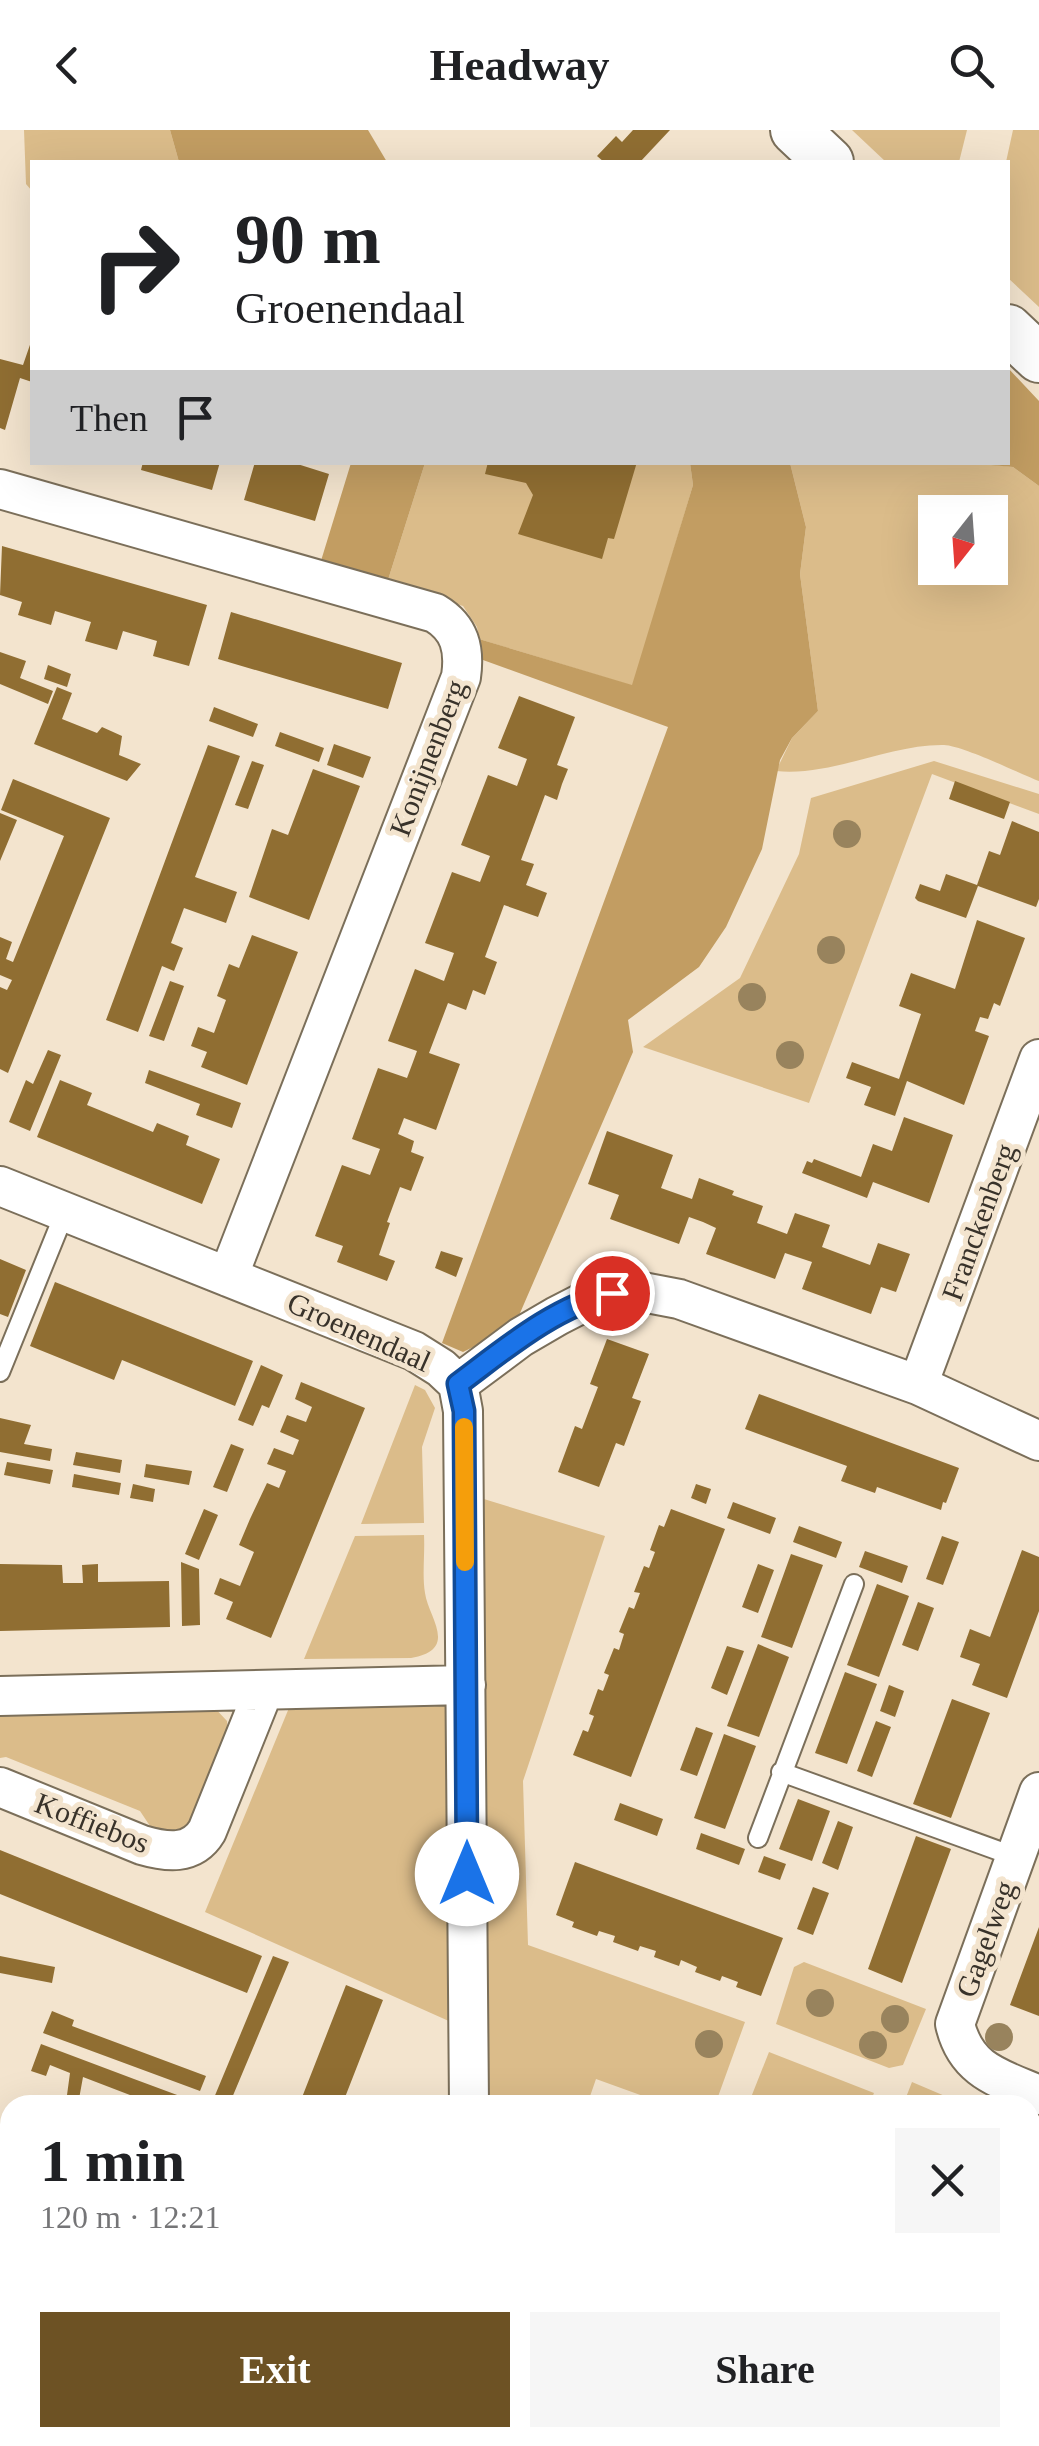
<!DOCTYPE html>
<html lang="en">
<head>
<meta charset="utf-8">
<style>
	body { margin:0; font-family:"Times New Roman",serif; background:#f6f6f6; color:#202124; height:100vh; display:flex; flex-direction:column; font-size:38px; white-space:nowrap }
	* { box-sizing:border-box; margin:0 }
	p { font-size:32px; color:#757577 }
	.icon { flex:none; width:55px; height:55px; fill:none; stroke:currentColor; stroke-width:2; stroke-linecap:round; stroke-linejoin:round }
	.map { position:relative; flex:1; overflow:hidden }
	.details { position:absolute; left:0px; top:1965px; width:1040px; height:352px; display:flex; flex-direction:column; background:#fff; border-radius:30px 30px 0 0; box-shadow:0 10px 40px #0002 }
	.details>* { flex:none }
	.banner { position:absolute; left:30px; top:30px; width:980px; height:305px; border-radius:0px; box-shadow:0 10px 40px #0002; background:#fff; color:#202124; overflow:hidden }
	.needle { width:65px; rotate:197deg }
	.controls { position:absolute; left:918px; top:365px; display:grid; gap:20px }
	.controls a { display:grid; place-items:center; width:90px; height:90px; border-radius:0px; background:#fff; box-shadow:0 10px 40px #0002; font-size:50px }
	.pin { position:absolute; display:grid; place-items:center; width:85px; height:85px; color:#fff; margin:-42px; border:5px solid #fff; border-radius:50%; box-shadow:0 2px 10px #0007 }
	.me { position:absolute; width:110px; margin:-55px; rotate:0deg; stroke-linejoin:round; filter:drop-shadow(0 0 8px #0008) }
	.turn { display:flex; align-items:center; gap:35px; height:210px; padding:0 40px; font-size:45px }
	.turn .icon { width:130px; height:130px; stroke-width:2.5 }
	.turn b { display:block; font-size:70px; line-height:85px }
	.then { display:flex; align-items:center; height:95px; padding:0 40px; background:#0003; gap:20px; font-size:38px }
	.round { display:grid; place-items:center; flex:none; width:105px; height:105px; border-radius:0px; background:#f6f6f6 }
	.head { display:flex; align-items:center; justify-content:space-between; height:170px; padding:0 40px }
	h1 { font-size:60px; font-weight:700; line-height:75px }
	.action { display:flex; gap:20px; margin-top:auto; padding:20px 40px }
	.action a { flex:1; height:115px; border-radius:0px; background:#6d5224; color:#fff; font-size:40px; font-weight:700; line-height:115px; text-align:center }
	.action a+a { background:#f6f6f6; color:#202124 }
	header { display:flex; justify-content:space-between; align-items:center; height:130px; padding:0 40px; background:#fff; font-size:45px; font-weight:700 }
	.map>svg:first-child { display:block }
	.green { fill:#dbbc8a; fill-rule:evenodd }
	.forest { fill:#c29d62 }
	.building { fill:#906e32 }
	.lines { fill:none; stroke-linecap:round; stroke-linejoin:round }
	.service-casing { stroke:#7b6f5a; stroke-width:22 }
	.minor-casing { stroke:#7b6f5a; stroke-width:42 }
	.tertiary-casing { stroke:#7b6f5a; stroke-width:52 }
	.service { stroke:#fff; stroke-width:18 }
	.minor { stroke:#fff; stroke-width:38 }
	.tertiary { stroke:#fff; stroke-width:48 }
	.tree { fill:#98835d }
	.route-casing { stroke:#114b97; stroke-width:25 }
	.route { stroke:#1a73e8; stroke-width:18 }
	.slow { stroke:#f59e0b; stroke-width:18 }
	.labels { text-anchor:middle; stroke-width:10; stroke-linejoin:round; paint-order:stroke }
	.street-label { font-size:30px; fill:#38322a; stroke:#f3e4ce }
</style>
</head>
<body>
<header><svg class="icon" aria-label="back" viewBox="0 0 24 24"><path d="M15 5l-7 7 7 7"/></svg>Headway<svg class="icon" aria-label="search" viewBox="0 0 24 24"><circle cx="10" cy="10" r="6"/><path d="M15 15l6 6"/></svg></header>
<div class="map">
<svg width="1039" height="2316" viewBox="0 0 1039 2316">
	<rect width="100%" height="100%" fill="#f3e4ce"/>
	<!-- green -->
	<path class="green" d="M24,0H170L179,32H32V61L26,54Z
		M852,0H967L959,32H886Z
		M1013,0H1039V177L1008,148L1006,32Z
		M969,332L1013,337L1039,356V651C1018,643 964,616 944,615C890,614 830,647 776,641L792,608L818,581L800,444L806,397L790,333ZM935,382H990V438H935Z
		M425,333H690L693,355L633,556L479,509L477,497L463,476L387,453Z
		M934,631L1039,664V684L932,644L809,973L643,917L740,848L799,724L811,668Z
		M415,1255L425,1260L435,1278L422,1317L424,1393L361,1394Z
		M474,1366L605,1406L523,1651L528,1815L745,1892L715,1975H668L596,1949L587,1975H485Z
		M424,1405C425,1424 422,1445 425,1463C428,1487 460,1520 411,1528L304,1529L355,1406Z
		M446,1571L451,1892L205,1782L291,1573Z
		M211,1574L227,1591L228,1603C219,1625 199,1696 176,1702C168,1704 160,1701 152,1699L140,1681L6,1627L0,1628V1586L179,1582L186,1575Z
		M804,1832L926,1879L903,1935L889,1938L776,1894L794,1837Z
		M769,1922L874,1963L869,1975H748Z
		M912,1952L966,1975H903Z
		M1030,2003L1039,2006V2185L1030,2182Z
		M289,2308H458V2316H286Z
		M487,2308H581L578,2316H487Z"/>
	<!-- forest -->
	<path class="forest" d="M170,0H368L387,32H179Z
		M1008,238L1039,271V356L1013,337L969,333L1008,332Z
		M351,333H425L387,453L320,434Z
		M690,333H790L806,397L800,444L818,581L792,608L780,630L762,719L726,797L699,837L628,890L633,922L514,1197L463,1222L442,1213L668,597L483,530L479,509L632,555L693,355Z"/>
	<!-- building -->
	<path class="building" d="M633,0H670L640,32H604L597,26L616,6L622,12Z
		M32,209V252L20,248L5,300L0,298V229L23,235Z
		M143,332H220L212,360L141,340Z
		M255,332H291L329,344L315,391L244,370Z
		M488,332H637L614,409L608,408L602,429L518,404L533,365L526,353L485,344Z
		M2,416L207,475L189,536L153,526L157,511L123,501L117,520L85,511L91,492L55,481L51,495L18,485L22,472L0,465Z
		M231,482L402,533L388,579L218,529Z
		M0,522L26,531L20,548L53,561L48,574L0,554Z
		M48,535L71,544L67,557L44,549Z
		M57,557L72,563L62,589L97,603L102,597L122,606L119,625L141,634L127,651L34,614Z
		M519,566L575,587L557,635L568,639L562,654L557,670L545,665L521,730L534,734L526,755L547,763L538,787L504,775L485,827L497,832L485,865L473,860L466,880L448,873L429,923L460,934L436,1000L404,988L398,1004L414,1011L411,1022L424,1027L411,1061L400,1057L387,1092L390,1093L379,1125L395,1131L387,1151L337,1132L343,1116L315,1106L342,1035L370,1045L380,1019L352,1009L378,938L407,948L413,932L417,921L388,911L415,839L444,851L454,823L425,813L452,742L480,752L490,726L461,715L488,645L517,656L527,629L498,618Z
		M214,577L258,594L253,607L209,591Z
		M280,602L324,618L319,632L275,616Z
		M334,614L371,627L363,648L327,635Z
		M208,615L240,626L195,747L237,762L226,793L184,778L171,813L183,818L174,841L162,836L138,902L106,890Z
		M252,631L264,635L248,679L235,675Z
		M313,639L360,656L309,790L249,767L272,699L288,705Z
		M13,649L110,688L8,943L0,939V857L7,860L12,850L0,845V807L12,812L6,829L13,832L64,706L1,680Z
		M955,651L1010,672L1004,689L949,669Z
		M0,683L17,690L0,731Z
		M1012,691L1039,702V769L1036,777L978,756L966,788L918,771L915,768L920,754L940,761L946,744L977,755L989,721L1000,725Z
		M977,790L1025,808L1000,876L994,873L988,889L980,887L975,901L989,906L964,975L907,951L895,986L864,975L871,957L846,948L852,932L899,949L921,884L899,876L911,843L955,859Z
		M252,805L298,822L247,955L201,937L207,922L191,916L198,897L214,903L226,870L217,866L229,834L239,838Z
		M170,851L184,856L164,911L149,906Z
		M48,920L61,925L30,1001L9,992L26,950L33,954Z
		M149,940L241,973L232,998L196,985L200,974L145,953Z
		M60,950L92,963L87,975L153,1002L157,993L189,1006L186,1015L220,1029L202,1074L37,1007Z
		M904,987L953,1005L929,1073L873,1052L867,1068L802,1043L807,1031L812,1033L814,1029L861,1047L873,1014L892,1021Z
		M607,1001L673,1025L661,1058L692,1069L699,1048L734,1061L732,1065L763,1076L757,1093L787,1104L795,1083L830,1095L822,1117L870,1135L878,1113L910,1124L896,1162L881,1157L871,1184L802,1159L812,1132L785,1123L775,1149L706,1124L716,1098L703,1092L689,1087L679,1114L610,1089L619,1065L588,1054Z
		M441,1121L463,1128L456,1147L435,1138Z
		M0,1129L26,1140L8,1187L0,1184Z
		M55,1152L253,1231L235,1276L122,1230L114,1250L30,1216Z
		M607,1209L649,1224L632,1268L641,1271L624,1316L616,1313L599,1357L558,1342L575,1296L582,1299L598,1257L590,1254Z
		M261,1235L283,1245L269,1278L262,1275L253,1296L238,1290Z
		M301,1252L365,1278L271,1508L226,1489L233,1472L214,1464L220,1448L240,1456L254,1422L239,1415L250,1389L267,1353L279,1358L286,1341L267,1334L274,1318L293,1325L299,1310L280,1302L287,1285L306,1292L312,1277L295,1269Z
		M759,1264L959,1338L946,1373L943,1372L941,1380L877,1357L875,1363L841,1351L847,1336L745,1299Z
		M0,1288L31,1295L24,1314L52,1319L50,1331L0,1322Z
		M231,1314L244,1319L227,1362L213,1357Z
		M76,1322L122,1330L120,1343L73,1335Z
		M7,1332L53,1340L50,1354L4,1345Z
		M146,1334L192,1341L189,1355L144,1347Z
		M74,1344L121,1353L119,1365L72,1357Z
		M133,1354L155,1359L153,1372L130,1368Z
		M696,1354L711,1359L706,1374L691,1368Z
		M733,1372L776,1388L770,1404L727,1388Z
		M204,1379L218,1385L199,1430L185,1424Z
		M671,1379L725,1399L631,1647L573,1625L583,1600L588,1602L594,1586L589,1584L598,1559L603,1561L609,1545L604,1543L614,1518L619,1520L624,1504L619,1502L629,1477L634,1479L640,1463L634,1462L644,1436L649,1438L655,1422L650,1420L659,1395L664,1397Z
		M799,1396L842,1412L836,1428L793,1412Z
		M942,1406L959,1412L943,1455L926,1449Z
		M1022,1420L1039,1427V1481L1007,1568L972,1555L980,1534L960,1527L970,1499L990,1507Z
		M865,1421L908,1436L902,1453L859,1437Z
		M791,1424L823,1435L792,1518L761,1507Z
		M181,1432L199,1439L200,1495L182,1496Z
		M0,1434L62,1435L63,1453H83L82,1435L98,1434V1452L169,1451L170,1497L0,1501Z
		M758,1434L774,1440L758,1483L742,1477Z
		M877,1454L909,1466L879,1547L847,1535Z
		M918,1472L934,1478L918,1521L902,1515Z
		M758,1514L789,1527L759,1607L727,1596Z
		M727,1516L744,1521L727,1565L711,1558Z
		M845,1542L877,1554L847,1634L815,1623Z
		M889,1555L904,1561L895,1587L880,1581Z
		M952,1569L990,1583L951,1688L913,1674Z
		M876,1591L891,1597L872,1647L857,1641Z
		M696,1597L713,1603L697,1646L680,1640Z
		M724,1604L756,1616L725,1699L694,1688Z
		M798,1669L830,1681L812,1731L779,1719Z
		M620,1673L663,1689L657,1706L614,1690Z
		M838,1691L853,1697L838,1740L822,1733Z
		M701,1703L745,1719L739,1735L696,1719Z
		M916,1706L951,1719L902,1853L868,1839Z
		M0,1720L262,1826L247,1863L0,1764Z
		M764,1726L786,1734L780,1750L758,1742Z
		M575,1732L783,1808L761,1866L736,1857L738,1852L722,1846L720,1851L695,1842L697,1837L681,1830L679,1836L654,1827L656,1821L640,1816L638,1821L613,1812L615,1806L599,1801L597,1806L572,1797L574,1792L556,1785Z
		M813,1757L829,1763L813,1805L797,1799Z
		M1039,1797V1886L1010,1875Z
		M0,1826L55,1837L52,1853L0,1843Z
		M273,1826L289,1832L229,1975H211Z
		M346,1855L383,1870L342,1975H299Z
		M52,1881L74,1890L72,1896L206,1946L200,1961L43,1903Z
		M41,1914L134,1949L196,1972L195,1975H156L83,1947L79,1969L67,1965L70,1943L50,1935L46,1946L31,1941Z
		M10,2034V2077H6L5,2035Z
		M1035,2217L1039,2219V2307L1035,2316H972L975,2308H1030V2230Z
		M628,2308H669L665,2316H625Z
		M735,2308H754L750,2316H732Z
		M865,2308H901L897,2316H868L862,2314Z"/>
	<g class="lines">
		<defs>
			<path id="service" d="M0,1242L65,1082
				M781,1642L1016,1727
				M758,1708L854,1454
				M830,2316L833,2308"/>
			<path id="minor" d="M0,359L435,483C460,498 465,519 461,547L228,1147
				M0,1056L414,1221L441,1238L458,1254L521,1207L557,1186L594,1167L637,1161L679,1169L918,1255L1039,1311
				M458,1254L463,1281L469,1975
				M918,1255L1039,929
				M0,1566L466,1555
				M0,1657L142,1715C166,1722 192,1726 207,1701L263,1562
				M1039,1662L955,1894C966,1941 999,1948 1039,1965
				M0,2153L10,2141
				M0,2243L10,2252
				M146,2308L166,2316
				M475,2308V2316
				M223,2316L231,2308"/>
			<path id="tertiary" d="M795,0L829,32
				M1008,199L1039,228"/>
		</defs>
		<!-- service casing -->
		<use href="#service" class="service-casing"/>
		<!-- minor casing -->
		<use href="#minor" class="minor-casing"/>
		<!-- tertiary casing -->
		<use href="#tertiary" class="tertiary-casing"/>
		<!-- service -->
		<use href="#service" class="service"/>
		<!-- minor -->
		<use href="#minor" class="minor"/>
		<!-- tertiary -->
		<use href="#tertiary" class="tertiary"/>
	</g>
	<!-- trees -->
	<g class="tree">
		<circle cx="847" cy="704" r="14"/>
		<circle cx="831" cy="820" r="14"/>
		<circle cx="752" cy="867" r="14"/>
		<circle cx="790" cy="925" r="14"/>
		<circle cx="820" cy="1873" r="14"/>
		<circle cx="895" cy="1889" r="14"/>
		<circle cx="999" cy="1907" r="14"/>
		<circle cx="709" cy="1914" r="14"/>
		<circle cx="873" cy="1915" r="14"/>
	</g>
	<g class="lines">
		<defs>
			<path id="route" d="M467,1744L464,1281L458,1254C505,1219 554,1177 612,1163"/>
		</defs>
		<!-- route casing -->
		<use href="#route" class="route-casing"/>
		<!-- route -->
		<use href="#route" class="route"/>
		<!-- slow -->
		<path class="slow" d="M464,1297L465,1432"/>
	</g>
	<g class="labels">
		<!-- street labels -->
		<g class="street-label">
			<text transform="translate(428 628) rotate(-69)" y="10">Konijnenberg</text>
			<text transform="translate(979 1092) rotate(-70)" y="10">Franckenberg</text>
			<text transform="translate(359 1202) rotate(24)" y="10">Groenendaal</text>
			<text transform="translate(92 1693) rotate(21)" y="10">Koffiebos</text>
			<text transform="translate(986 1809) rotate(-70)" y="10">Gagelweg</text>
		</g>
	</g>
</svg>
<div class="controls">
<a><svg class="needle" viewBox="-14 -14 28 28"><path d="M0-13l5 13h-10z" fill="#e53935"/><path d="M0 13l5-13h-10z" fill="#757577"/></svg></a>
</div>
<div class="pin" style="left:612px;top:1163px;background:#d93025"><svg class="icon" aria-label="arrive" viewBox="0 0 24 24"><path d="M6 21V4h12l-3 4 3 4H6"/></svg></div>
<svg class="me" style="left:467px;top:1744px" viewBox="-20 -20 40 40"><circle r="19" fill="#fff"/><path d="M0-13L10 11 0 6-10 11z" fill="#1a73e8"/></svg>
<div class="banner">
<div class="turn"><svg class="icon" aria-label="right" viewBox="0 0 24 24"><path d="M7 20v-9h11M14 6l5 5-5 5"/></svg><div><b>90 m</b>Groenendaal</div></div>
<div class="then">Then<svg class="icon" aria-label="arrive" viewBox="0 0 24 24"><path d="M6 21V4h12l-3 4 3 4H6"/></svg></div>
</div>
<section class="details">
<div class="head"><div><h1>1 min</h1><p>120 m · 12:21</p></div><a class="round"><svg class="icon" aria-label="close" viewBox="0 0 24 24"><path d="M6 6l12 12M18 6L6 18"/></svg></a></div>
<div class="action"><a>Exit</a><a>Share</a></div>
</section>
</div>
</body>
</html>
